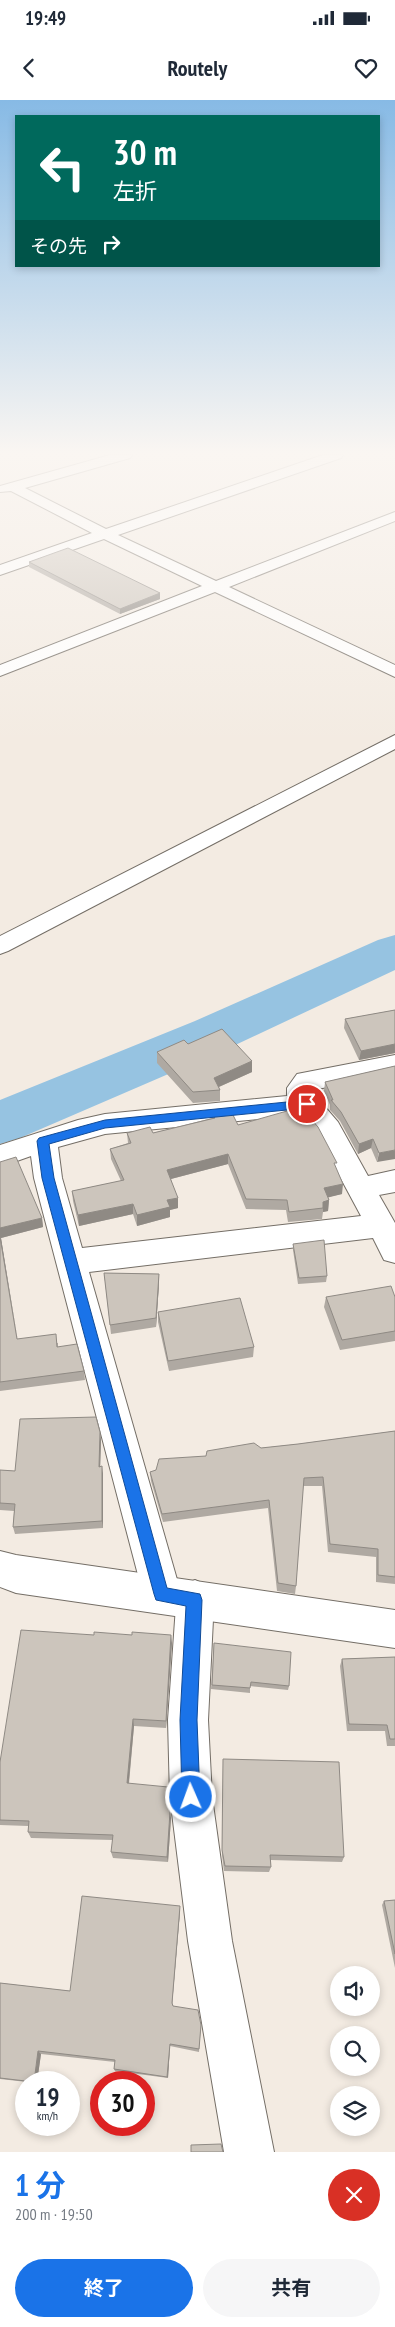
<!DOCTYPE html>
<html lang="ja">
<head>
<meta charset="utf-8">
<style>
	body { margin:0; font-family:"PT Sans Narrow","Noto Sans JP",sans-serif; background:#f6f6f7; color:#1f2937; height:100vh; display:flex; flex-direction:column; font-size:19px; white-space:nowrap }
	* { box-sizing:border-box; margin:0 }
	p { font-size:16px; color:#747a83 }
	.icon { flex:none; width:28px; height:28px; fill:none; stroke:currentColor; stroke-width:2; stroke-linecap:round; stroke-linejoin:round }
	.map { position:relative; height:2052px; overflow:hidden }
	.details { display:flex; flex-direction:column; background:#fff; flex:1 }
	.details>* { flex:none }
	.hud { position:absolute; left:15px; top:15px; width:365px; height:152px; border-radius:0px; box-shadow:0 2px 8px #0003; background:#00695c; color:#fff; overflow:hidden }
	.controls { position:absolute; left:330px; top:1866px; display:grid; gap:10px }
	.controls a { display:grid; place-items:center; width:50px; height:50px; border-radius:50%; background:#fff; box-shadow:0 2px 8px #0003; font-size:25px }
	.speed { position:absolute; left:15px; top:1971px; display:flex; gap:10px; font-size:25px; font-weight:700; text-align:center }
	.speed>* { display:grid; place-content:center; width:65px; height:65px; border-radius:50%; background:#fff; box-shadow:0 2px 8px #0003; line-height:1 }
	.speed small { font-size:12px; font-weight:400 }
	.speed .limit { border:8px solid #d22; background:#fff; color:#111 }
	.pin { position:absolute; display:grid; place-items:center; width:42px; height:42px; color:#fff; margin:-21px; border:2px solid #fff; border-radius:50%; box-shadow:0 1px 5px #0007 }
	.me { position:absolute; width:55px; margin:-28px; rotate:358deg; stroke-linejoin:round; filter:drop-shadow(0 0 4px #0008) }
	.turn { display:flex; align-items:center; gap:18px; height:105px; padding:0 15px; font-size:22px }
	.turn .icon { width:65px; height:65px; stroke-width:2.5 }
	.turn b { display:block; font-size:35px; line-height:42px }
	.then { display:flex; align-items:center; height:48px; padding:0 15px; background:#0003; gap:10px; font-size:19px }
	.round { display:grid; place-items:center; flex:none; width:52px; height:52px; border-radius:26px; background:#f6f6f7 }
	.head { display:flex; align-items:center; justify-content:space-between; height:85px; padding:0 15px }
	h1 { font-size:30px; font-weight:700; line-height:38px; color:#1a73e8 }
	.primary-button { display:flex; gap:10px; margin-top:auto; padding:10px 15px }
	.primary-button a { flex:1; height:58px; border-radius:30px; background:#1a73e8; color:#fff; font-size:20px; font-weight:700; line-height:58px; text-align:center }
	.primary-button a+a { background:#f6f6f7; color:#1f2937 }
	.status { display:flex; justify-content:space-between; align-items:center; height:35px; padding:0 25px; background:#fff; direction:ltr }
	.status svg { height:14px; fill:currentColor }
	header { display:flex; justify-content:space-between; align-items:center; height:65px; padding:0 15px; background:#fff; font-size:22px; font-weight:700 }
	.map>svg:first-child { display:block }
	.lines { fill:none; stroke-linecap:round; stroke-linejoin:round }
	.river { fill:#96c3e1; fill-rule:evenodd }
	.street-casing { stroke:#746e66; stroke-width:2 }
	.secondary-casing { stroke:#746e66; stroke-width:2 }
	.street { fill:#fff; fill-rule:evenodd }
	.secondary { fill:#fff; fill-rule:evenodd }
	.wall { fill:#afa9a2 }
	.shaded-wall { fill:#8f8a84 }
	.building { fill:#ccc5bc; stroke:#8f8a84 }
	.route { fill:#1a73e8; stroke:#114b97 }
</style>
</head>
<body>
<div class="status"><b>19:49</b><svg viewBox="0 0 49 12"><path d="M0 12V9h3v3zM5 12V6h3v6zM10 12V3h3v9zM15 12V0h3v12zM26 1h20v11H26zM47 4h2v5h-2z"/></svg></div>
<header><svg class="icon" aria-label="back" viewBox="0 0 24 24"><path d="M15 5l-7 7 7 7"/></svg>Routely<svg class="icon" aria-label="heart" viewBox="0 0 24 24"><path d="M12 20l-8-8c-3-5 5-10 8-4 3-6 11-1 8 4z"/></svg></header>
<div class="map">
<svg width="395" height="2052" viewBox="0 0 395 2052">
	<rect width="100%" height="100%" fill="#f3ebe2"/>
	<g class="lines">
		<!-- river -->
		<path class="river" d="M395,835V870L231,947L20,1038L0,1044V1000L195,921L378,840Z"/>
		<defs>
			<path id="street" d="M110,355H132L130,358L25,388L106,429L323,355H343L341,358L118,435L216,481L395,412V421L229,487L395,565V577L215,492L0,576V565L202,486L104,439L0,475V465L92,433L11,391L0,392V386Z
				M395,635V649L8,851L0,854V836Z
				M395,955V973L313,990V993L338,1022L368,1076L395,1070V1092L379,1095L395,1123V1163L384,1160L373,1138L89,1172L180,1490L182,1486L195,1480L208,1486L214,1499L208,1620L212,1697L232,1841L274,2052H224L188,1841L170,1697L168,1620L176,1506L162,1513L149,1507L143,1494L34,1078L31,1056L0,1067V1045L78,1020L105,1014L287,996V988L297,974ZM300,1015L318,1036L361,1116L82,1148L62,1078L58,1047L105,1034Z"/>
			<path id="secondary" d="M0,1451L16,1455L395,1510V1548L16,1493L0,1487Z"/>
		</defs>
		<!-- street casing -->
		<use href="#street" class="street-casing"/>
		<!-- secondary casing -->
		<use href="#secondary" class="secondary-casing"/>
		<!-- street -->
		<use href="#street" class="street"/>
		<!-- secondary -->
		<use href="#secondary" class="secondary"/>
	</g>
	<!-- wall -->
	<path class="wall" d="M29,462L160,493V499L120,514L29,467Z
		M395,910V953L359,960L344,928L345,919Z
		M188,944L252,961V972L219,987L220,990V1001L193,1003L157,963V952Z
		M395,966L377,1062L371,1048L358,1054L340,1021L330,1010V1005L324,991L325,982Z
		M212,1015L238,1025L336,1069L342,1094L328,1097L329,1100L328,1111L323,1112L322,1119L288,1122L286,1110L246,1109L228,1064L171,1079L178,1108L170,1110V1117L137,1126L133,1114L79,1126L73,1101L72,1091L121,1081L111,1059L110,1049L128,1043L127,1033H153L212,1018Z
		M0,1062L42,1118L43,1127L1,1138L17,1239L58,1243V1247L84,1271L85,1280L0,1291Z
		M293,1144L327,1176L326,1182L298,1184L293,1150Z
		M104,1173L159,1174V1184L156,1227L111,1234Z
		M326,1197H395V1241L340,1250L324,1207Z
		M158,1212L254,1247L253,1257L169,1271L158,1222Z
		M395,1331V1484L376,1482V1457L328,1452L322,1386H303L296,1486L295,1494L277,1491L268,1408L163,1422L151,1381L150,1372L206,1356L261,1348L298,1344Z
		M101,1340L100,1366L103,1374V1428L15,1434L13,1427L14,1411L0,1410V1370L15,1371Z
		M172,1543L166,1628L134,1626L129,1684L171,1718L168,1762L113,1758L111,1752L113,1740L31,1738L28,1732V1726L0,1725V1662Z
		M214,1543L289,1586L288,1590L250,1586V1593L211,1589Z
		M395,1557V1646H387L385,1631H347L340,1566L342,1559Z
		M223,1665L344,1757L342,1762L271,1760V1767L269,1772L224,1771L222,1755Z
		M395,1800V1868L382,1805L384,1801Z
		M180,1811L172,1904L173,1906L201,1925L199,1952L170,1946L168,1978L115,1971L114,1969L115,1962L41,1954L37,1982H27L0,1979V1883L70,1891Z"/>
	<!-- shaded-wall -->
	<path class="shaded-wall" d="M160,493V499L120,514V509Z
		M395,944V953L359,960L361,951Z
		M252,961V972L214,989V978Z
		M373,1039L371,1048L358,1054L359,1044Z
		M395,1050V1059L377,1062L379,1053Z
		M228,1054V1064L167,1080V1070Z
		M343,1084L342,1094L322,1099L324,1088Z
		M178,1098V1108L170,1110V1117L137,1126V1115L167,1100Z
		M329,1100L328,1111L323,1112V1102Z
		M133,1104V1114L79,1126L78,1115Z
		M42,1118L43,1127L1,1138L19,1248L0,1137V1128Z
		M159,1174V1184L156,1227V1218Z
		M100,1332L101,1340L100,1374L99,1367Z
		M102,1366L103,1374V1428L102,1421Z
		M171,1535L172,1543L166,1628V1621Z
		M133,1619L134,1626L128,1690L127,1683Z
		M170,1712L171,1718L168,1762L167,1757Z
		M180,1806V1811L172,1906V1903Z
		M170,1944V1946L168,1978L167,1977Z
		M38,1951L41,1954L37,1982H34Z"/>
	<!-- building -->
	<path class="building" d="M68,448L160,493L120,509L29,462Z
		M395,910V944L361,951L345,919Z
		M222,929L252,961L214,978L220,990L193,992L157,952L184,940L188,944Z
		M395,966V1050L379,1053L373,1039L359,1044L341,1012L331,1000H333L325,982Z
		M301,1007L318,1027L337,1063H334L343,1084L324,1088L329,1100L323,1102V1108L289,1112L287,1100L246,1099L228,1054L167,1070L178,1098L167,1100L170,1107L137,1115L133,1104L78,1115L72,1091L124,1080L110,1049L131,1043L127,1033L150,1027L153,1033L215,1018L212,1015L232,1013L238,1025Z
		M16,1057L42,1118L0,1128V1062Z
		M0,1137L17,1239L56,1234L57,1247L77,1244L84,1271L0,1282Z
		M324,1140L327,1176L299,1178L293,1144Z
		M104,1173L159,1174L156,1218L110,1225Z
		M391,1186L395,1197V1231L342,1240L326,1197Z
		M240,1198L254,1247L168,1261L158,1212Z
		M96,1317L100,1332L99,1367L102,1366V1421L13,1427L15,1404L0,1403V1370L15,1371L20,1319Z
		M395,1331V1477L378,1475V1449L330,1444L323,1377L304,1378L296,1486L278,1483L269,1400L162,1414L150,1372L156,1370L159,1359L206,1356L207,1351L254,1343L261,1348L298,1344Z
		M21,1530L94,1535V1532L132,1535V1532L171,1535L166,1621L133,1619L127,1683L168,1687L170,1712L167,1757L111,1752L113,1735L28,1732L29,1721L0,1720V1662Z
		M214,1543L291,1552L289,1586L251,1582L250,1588L212,1585Z
		M395,1557V1639H390L387,1625L349,1624L342,1559Z
		M223,1659L339,1662L344,1757L270,1755L271,1767L225,1766L222,1750Z
		M82,1796L180,1806L172,1903L173,1906L198,1910L201,1925L199,1949L170,1944L167,1977L114,1969L115,1960L38,1951L34,1982L0,1978V1883L70,1891Z
		M395,1800V1854L384,1801Z
		M221,2044L223,2052H191V2045Z"/>
	<!-- sky -->
	<linearGradient id="sky" x2="0" y2="1"><stop stop-color="#87bae5"/><stop offset="0.55" stop-color="#faf6f2"/><stop offset="1" stop-color="#faf6f2" stop-opacity="0"/></linearGradient>
	<rect width="395" height="642" fill="url(#sky)"/>
	<!-- route -->
	<path class="route" d="M307,1000L312,1004L307,1008L105,1028L49,1044L54,1078L167,1488L200,1494L202,1500L197,1620L200,1697L197,1703L191,1705L185,1703L182,1697L180,1620L186,1506L156,1500L154,1494L42,1078L37,1041L39,1038L105,1020Z"/>
</svg>
<div class="controls">
<a><svg class="icon" aria-label="sound" viewBox="0 0 24 24"><path d="M4 9h4l5-4v14l-5-4H4zM17 9q2 3 0 6"/></svg></a>
<a><svg class="icon" aria-label="search" viewBox="0 0 24 24"><circle cx="10" cy="10" r="6"/><path d="M15 15l6 6"/></svg></a>
<a><svg class="icon" aria-label="layers" viewBox="0 0 24 24"><path d="M12 4l9 5-9 5-9-5zM3 14l9 5 9-5"/></svg></a>
</div>
<div class="speed"><div>19<small>km/h</small></div><div class="limit">30</div></div>
<div class="pin" style="left:307px;top:1004px;background:#d93025"><svg class="icon" aria-label="arrive" viewBox="0 0 24 24"><path d="M6 21V4h12l-3 4 3 4H6"/></svg></div>
<svg class="me" style="left:191px;top:1697px" viewBox="-20 -20 40 40"><circle r="17" fill="#1a73e8" stroke="#fff" stroke-width="3"/><path d="M0-11L8 9 0 5-8 9z" fill="#fff"/></svg>
<div class="hud">
<div class="turn"><svg class="icon" aria-label="left" viewBox="0 0 24 24"><path d="M17 20v-9H6M10 6l-5 5 5 5"/></svg><div><b>30 m</b>左折</div></div>
<div class="then">その先<svg class="icon" aria-label="right" viewBox="0 0 24 24"><path d="M7 20v-9h11M14 6l5 5-5 5"/></svg></div>
</div>
</div>
<section class="details">
<div class="head"><div><h1>1 分</h1><p>200 m · 19:50</p></div><a class="round" style="background:#d93025;color:#fff"><svg class="icon" aria-label="close" viewBox="0 0 24 24"><path d="M6 6l12 12M18 6L6 18"/></svg></a></div>
<div class="primary-button"><a>終了</a><a>共有</a></div>
</section>
</body>
</html>
